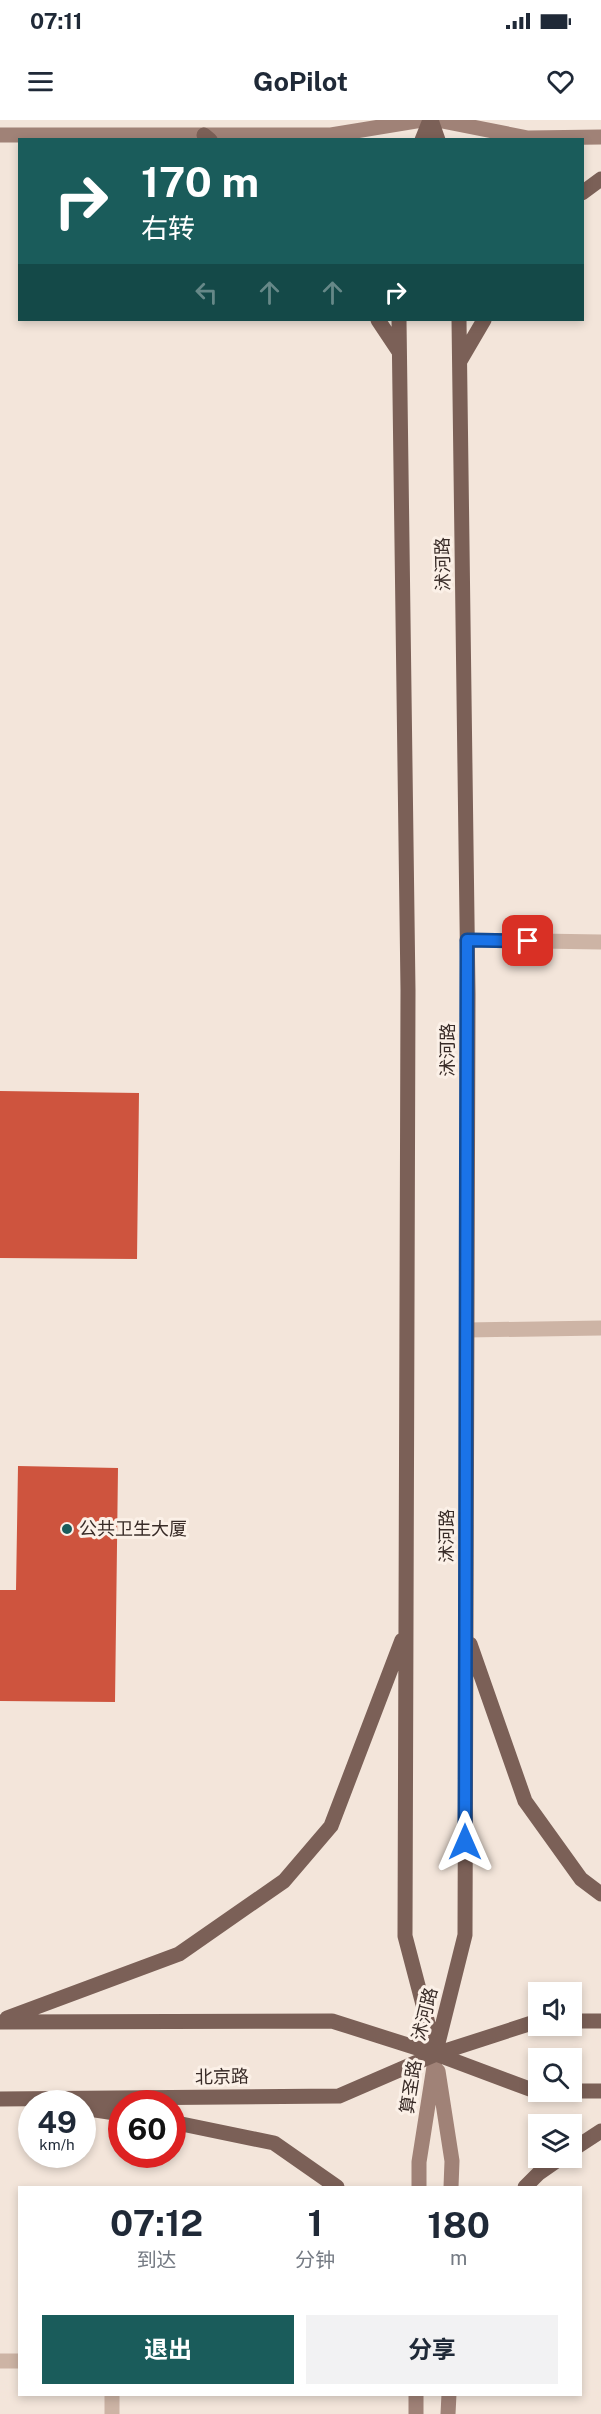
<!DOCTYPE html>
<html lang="zh">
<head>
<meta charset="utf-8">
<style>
	body { margin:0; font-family:"Public Sans","Noto Sans SC",sans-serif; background:#f2f2f3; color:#1f2937; height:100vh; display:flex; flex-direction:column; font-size:22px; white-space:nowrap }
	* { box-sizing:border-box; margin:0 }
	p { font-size:20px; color:#747a83 }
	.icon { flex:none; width:33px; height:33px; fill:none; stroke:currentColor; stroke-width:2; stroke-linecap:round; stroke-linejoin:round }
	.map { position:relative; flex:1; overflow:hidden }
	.details { position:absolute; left:18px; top:2066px; width:564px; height:210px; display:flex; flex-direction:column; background:#fff; border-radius:0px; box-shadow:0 3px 9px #0003 }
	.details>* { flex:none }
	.hud { position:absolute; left:18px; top:18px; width:566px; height:183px; border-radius:0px; box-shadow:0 3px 9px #0003; background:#1a5c5b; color:#fff; overflow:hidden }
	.tools { position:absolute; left:528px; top:1862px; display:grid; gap:12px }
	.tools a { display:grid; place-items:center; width:54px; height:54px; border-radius:0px; background:#fff; box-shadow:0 3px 9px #0003; font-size:30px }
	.speed { position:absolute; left:18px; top:1970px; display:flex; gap:12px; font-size:30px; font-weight:700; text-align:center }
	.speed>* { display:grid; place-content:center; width:78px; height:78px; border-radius:50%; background:#fff; box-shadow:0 3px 9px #0003; line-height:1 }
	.speed small { font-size:15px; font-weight:400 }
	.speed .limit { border:9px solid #d22; background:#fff; color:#111 }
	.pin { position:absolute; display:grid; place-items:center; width:51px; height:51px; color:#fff; margin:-26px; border-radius:12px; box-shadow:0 3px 9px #0006 }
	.me { position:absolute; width:66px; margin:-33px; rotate:0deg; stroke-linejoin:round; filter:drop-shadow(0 0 4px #0008) }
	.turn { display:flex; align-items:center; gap:21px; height:126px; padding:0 24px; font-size:27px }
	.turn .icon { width:78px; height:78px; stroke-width:2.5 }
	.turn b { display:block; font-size:42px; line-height:51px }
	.lanes { display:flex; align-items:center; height:57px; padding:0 24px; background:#0003; justify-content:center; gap:30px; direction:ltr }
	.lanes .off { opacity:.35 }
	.eta { display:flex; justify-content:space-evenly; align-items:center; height:102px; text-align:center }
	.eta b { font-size:36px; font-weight:700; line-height:42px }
	.action { display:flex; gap:12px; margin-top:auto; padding:12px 24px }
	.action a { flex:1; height:69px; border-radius:0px; background:#1a5c5b; color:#fff; font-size:24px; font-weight:700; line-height:69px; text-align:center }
	.action a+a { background:#f2f2f3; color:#1f2937 }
	.status { display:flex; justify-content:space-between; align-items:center; height:42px; padding:0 30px; background:#fff; direction:ltr }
	.status svg { height:16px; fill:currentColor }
	header { display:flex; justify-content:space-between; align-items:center; height:78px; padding:0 24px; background:#fff; font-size:27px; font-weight:700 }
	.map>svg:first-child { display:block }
	.building { fill:#ce543e }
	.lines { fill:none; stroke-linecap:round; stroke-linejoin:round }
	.lane { stroke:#cdb4a5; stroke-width:15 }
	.street { stroke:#cdb4a5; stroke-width:15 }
	.secondary { stroke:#a08277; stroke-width:15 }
	.primary { stroke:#7b6057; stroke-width:15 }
	.route-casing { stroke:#114b97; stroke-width:15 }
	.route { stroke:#1a73e8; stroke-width:10 }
	.poi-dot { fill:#1a5c5b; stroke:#fbf0e7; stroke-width:2 }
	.labels { text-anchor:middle; stroke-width:6; stroke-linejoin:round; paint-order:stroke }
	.street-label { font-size:18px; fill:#382b27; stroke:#fbf0e7 }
	.poi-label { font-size:18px; fill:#382b27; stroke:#fbf0e7; text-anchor:start }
</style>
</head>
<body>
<div class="status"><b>07:11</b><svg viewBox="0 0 49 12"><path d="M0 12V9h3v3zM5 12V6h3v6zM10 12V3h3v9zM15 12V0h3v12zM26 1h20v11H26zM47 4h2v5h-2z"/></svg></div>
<header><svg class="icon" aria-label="menu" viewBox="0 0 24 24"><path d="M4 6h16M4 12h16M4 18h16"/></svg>GoPilot<svg class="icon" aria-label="heart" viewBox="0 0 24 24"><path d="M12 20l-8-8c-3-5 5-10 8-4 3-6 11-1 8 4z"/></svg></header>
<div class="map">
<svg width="601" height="2294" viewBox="0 0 601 2294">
	<rect width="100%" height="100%" fill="#f3e5da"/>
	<!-- building -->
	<path class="building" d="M0,971L139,973L137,1139L0,1138Z
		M18,1346L118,1348L115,1582L0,1581V1470H16Z"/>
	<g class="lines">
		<!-- lane -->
		<path class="lane" d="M467,1210L601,1208
			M0,2241H20
			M112,2274V2294"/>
		<!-- street -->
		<path class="street" d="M467,820L601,822"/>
		<!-- secondary -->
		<path class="secondary" d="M437,0L528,18L601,17
			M0,15H331L422,0
			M438,1951L452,2041L451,2067
			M419,2067V2042L436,1934
			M416,2294V2274
			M448,2294L449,2274"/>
		<!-- primary -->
		<path class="primary" d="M431,0L438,20
			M204,15L210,20
			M422,20L430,0
			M582,73L601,59
			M378,200L398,230
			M399,200L408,870L405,1816L436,1934
			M460,241L484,200
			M470,1524L525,1681L581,1759L601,1774
			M7,1898L179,1834L284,1761L331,1706L402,1520
			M572,1901H601
			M0,1902L332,1901L436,1934L535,1971H601
			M436,1931L465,1815L468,874L459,200
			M0,1979L339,1976L436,1934L538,1901
			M82,1988L122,1994
			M172,2002L274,2023L337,2067
			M572,2030L601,2011
			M525,2067L539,2053L562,2037"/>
	</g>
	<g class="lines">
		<defs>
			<path id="route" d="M465,1722L467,820L528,821"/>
		</defs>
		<!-- route casing -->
		<use href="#route" class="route-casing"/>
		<!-- route -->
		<use href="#route" class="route"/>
	</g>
	<!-- markers -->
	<circle class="poi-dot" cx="67" cy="1409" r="6"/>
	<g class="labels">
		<!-- street labels -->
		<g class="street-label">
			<text transform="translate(443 444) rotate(-91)" y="6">沭河路</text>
			<text transform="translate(448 930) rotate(-90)" y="6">沭河路</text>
			<text transform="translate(447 1416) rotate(-90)" y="6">沭河路</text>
			<text transform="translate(425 1894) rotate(-76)" y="6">沭河路</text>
			<text transform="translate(222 1957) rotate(-1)" y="6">北京路</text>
			<text transform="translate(411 1967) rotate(-81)" y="6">算圣路</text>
		</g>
		<!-- poi labels -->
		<g class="poi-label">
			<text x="79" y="1415">公共卫生大厦</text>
		</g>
	</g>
</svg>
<div class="tools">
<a><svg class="icon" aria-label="sound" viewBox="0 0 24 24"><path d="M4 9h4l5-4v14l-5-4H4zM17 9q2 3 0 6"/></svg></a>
<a><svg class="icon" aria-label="search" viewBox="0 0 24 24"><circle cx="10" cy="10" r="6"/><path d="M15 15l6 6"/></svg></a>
<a><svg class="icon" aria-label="layers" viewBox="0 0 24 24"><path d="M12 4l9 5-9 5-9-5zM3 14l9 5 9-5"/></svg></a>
</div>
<div class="speed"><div>49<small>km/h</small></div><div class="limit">60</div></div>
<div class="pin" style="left:528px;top:821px;background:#d93025"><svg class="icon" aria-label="arrive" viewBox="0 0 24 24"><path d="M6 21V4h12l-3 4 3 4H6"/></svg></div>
<svg class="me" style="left:465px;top:1722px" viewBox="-20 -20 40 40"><path d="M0-17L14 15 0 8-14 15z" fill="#1a73e8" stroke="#fff" stroke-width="4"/></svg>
<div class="hud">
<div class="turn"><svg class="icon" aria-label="right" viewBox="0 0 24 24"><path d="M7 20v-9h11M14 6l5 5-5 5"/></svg><div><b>170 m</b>右转</div></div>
<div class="lanes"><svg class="icon off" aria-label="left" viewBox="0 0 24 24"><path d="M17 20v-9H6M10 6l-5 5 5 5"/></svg><svg class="icon off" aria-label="ahead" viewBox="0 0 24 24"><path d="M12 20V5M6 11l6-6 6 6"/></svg><svg class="icon off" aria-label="ahead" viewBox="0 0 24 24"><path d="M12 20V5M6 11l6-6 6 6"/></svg><svg class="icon" aria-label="right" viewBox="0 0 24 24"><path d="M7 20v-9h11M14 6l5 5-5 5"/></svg></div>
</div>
<section class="details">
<div class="eta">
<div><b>07:12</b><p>到达</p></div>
<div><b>1</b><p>分钟</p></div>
<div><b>180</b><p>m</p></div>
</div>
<div class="action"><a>退出</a><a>分享</a></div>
</section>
</div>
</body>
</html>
